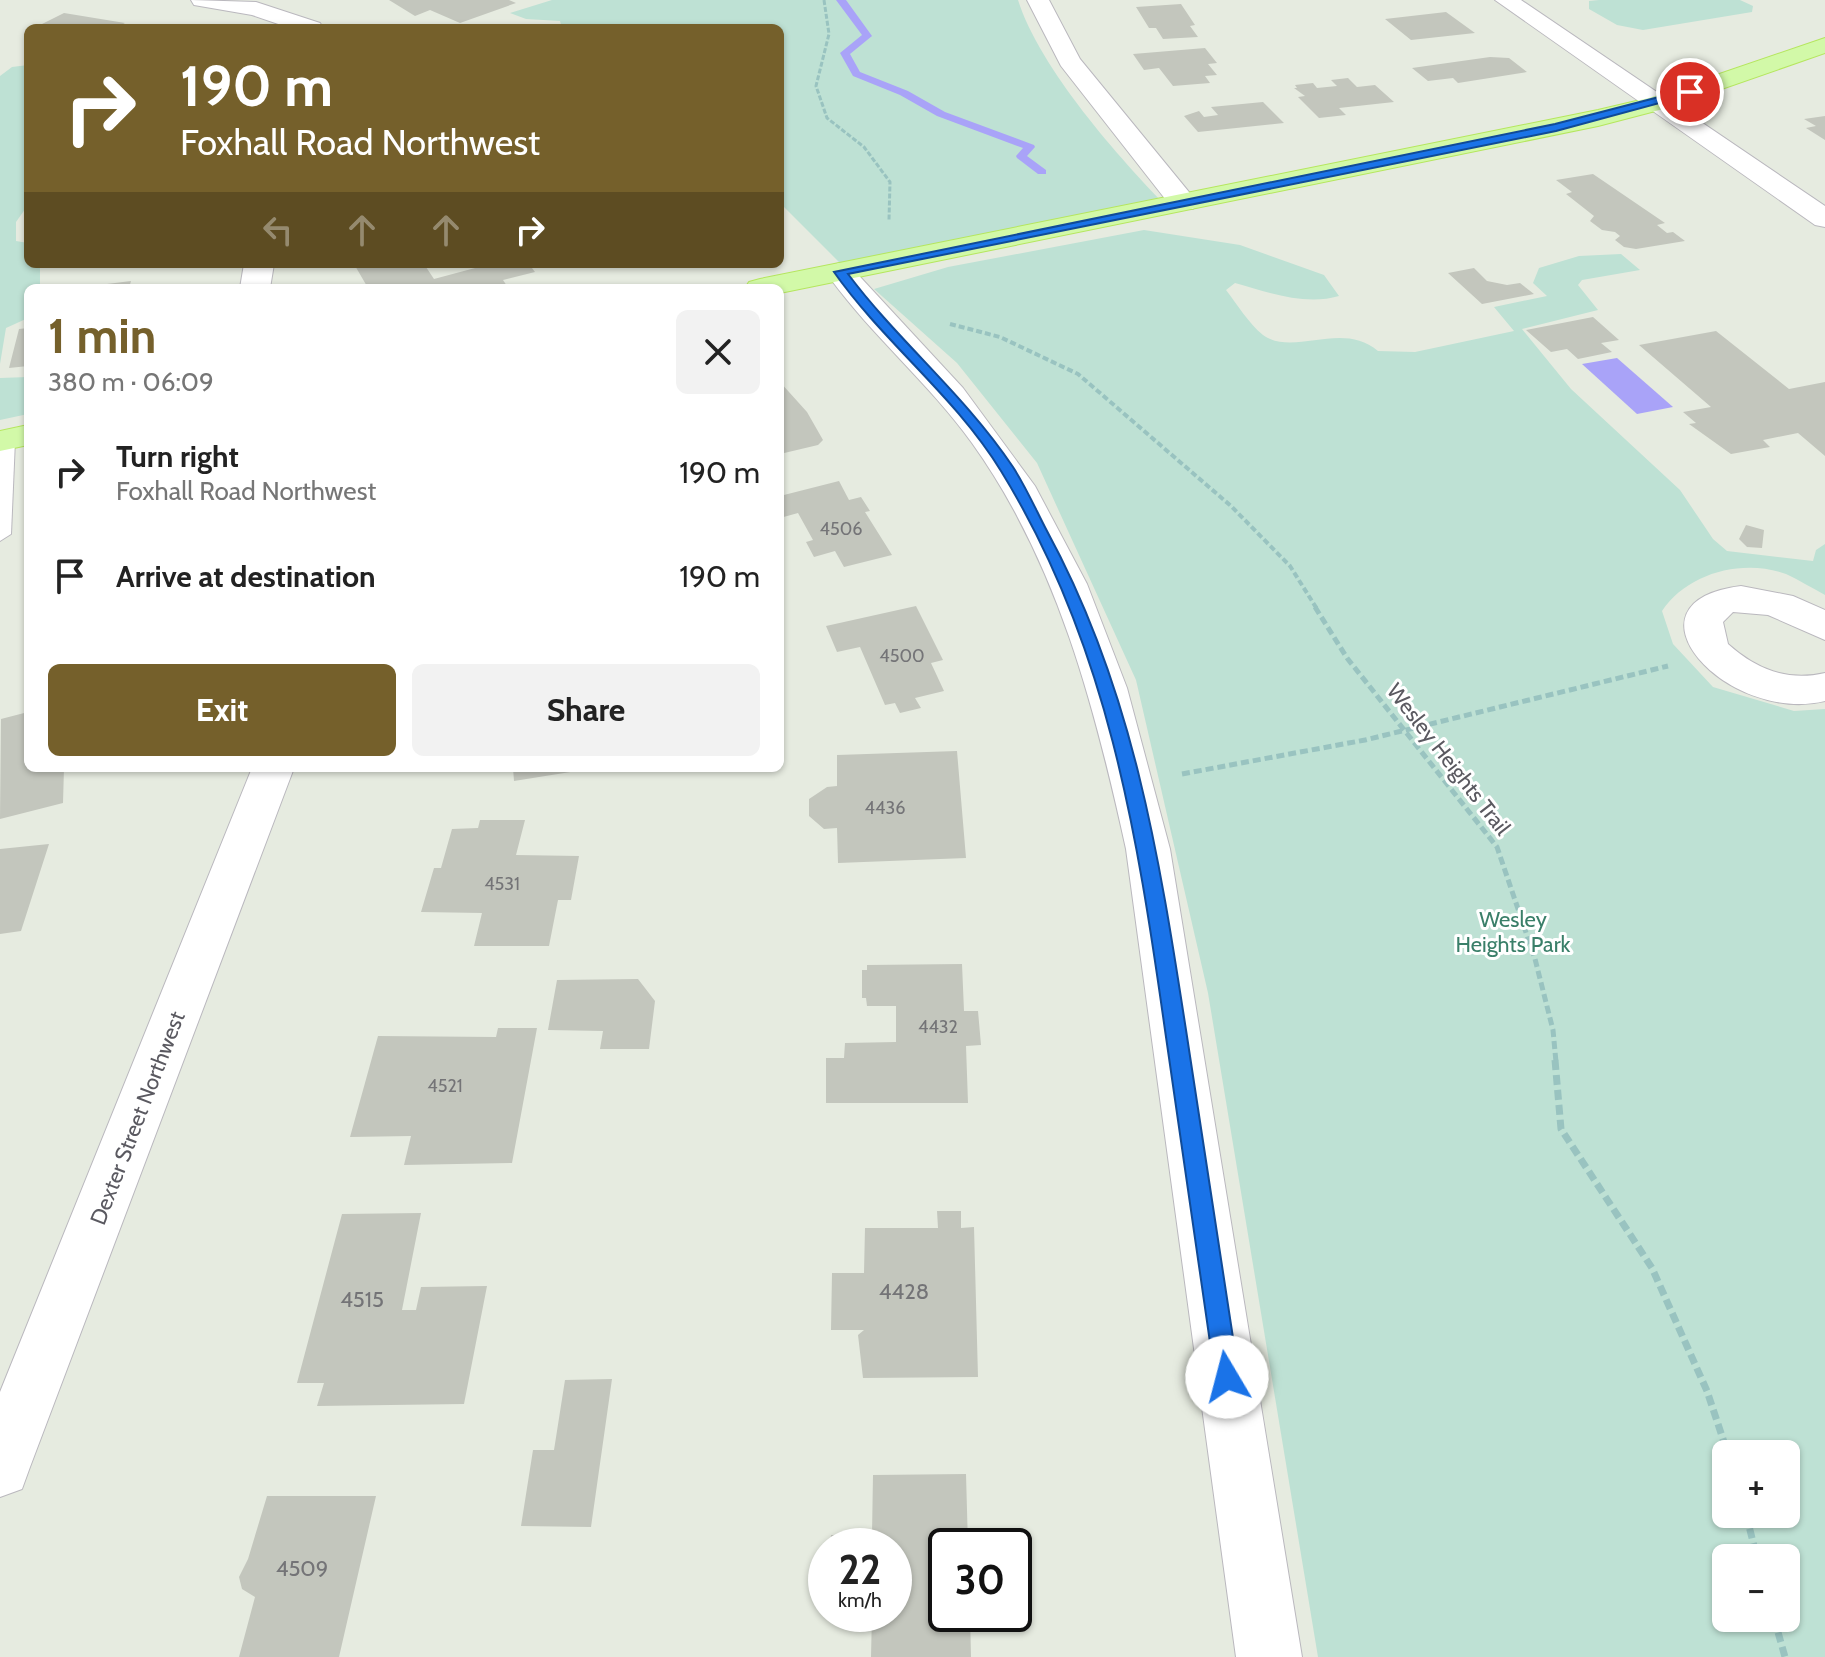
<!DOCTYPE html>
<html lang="en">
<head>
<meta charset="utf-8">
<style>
	body { margin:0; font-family:Cabin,sans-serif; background:#f2f2f2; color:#222; height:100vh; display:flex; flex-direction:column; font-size:30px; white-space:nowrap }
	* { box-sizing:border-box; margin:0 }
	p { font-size:26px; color:#767676 }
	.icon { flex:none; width:44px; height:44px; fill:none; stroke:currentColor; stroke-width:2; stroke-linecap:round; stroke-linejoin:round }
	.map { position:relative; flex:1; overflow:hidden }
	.sheet { position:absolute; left:24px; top:284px; width:760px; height:488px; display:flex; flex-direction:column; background:#fff; border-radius:12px; box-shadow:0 2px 6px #0004 }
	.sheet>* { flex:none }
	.hud { position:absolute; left:24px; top:24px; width:760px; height:244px; border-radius:12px; box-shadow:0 2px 6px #0004; background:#75602b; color:#fff; overflow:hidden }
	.tools { position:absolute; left:1712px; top:1440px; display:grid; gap:16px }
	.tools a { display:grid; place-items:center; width:88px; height:88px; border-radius:12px; background:#fff; box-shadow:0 2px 6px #0004; font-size:40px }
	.speed { position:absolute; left:808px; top:1528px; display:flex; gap:16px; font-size:40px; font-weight:700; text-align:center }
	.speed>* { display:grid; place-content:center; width:104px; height:104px; border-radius:50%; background:#fff; box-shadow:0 2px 6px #0004; line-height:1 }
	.speed small { font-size:20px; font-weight:400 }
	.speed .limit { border:4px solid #111; border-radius:12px; background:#fff; color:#111 }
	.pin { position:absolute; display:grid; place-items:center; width:68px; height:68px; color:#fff; margin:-34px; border:4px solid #fff; border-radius:50%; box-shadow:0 2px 8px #0007 }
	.me { position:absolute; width:88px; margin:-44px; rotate:352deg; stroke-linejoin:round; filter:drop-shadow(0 0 6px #0008) }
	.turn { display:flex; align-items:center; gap:28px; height:168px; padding:0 24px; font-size:36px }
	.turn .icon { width:104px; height:104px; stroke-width:2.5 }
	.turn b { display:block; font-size:56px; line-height:68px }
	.lanes { display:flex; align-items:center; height:76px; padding:0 24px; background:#0003; justify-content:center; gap:40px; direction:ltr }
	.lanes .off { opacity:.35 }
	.round { display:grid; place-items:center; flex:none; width:84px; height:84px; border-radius:12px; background:#f2f2f2 }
	.headline { display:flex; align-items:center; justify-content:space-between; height:136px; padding:0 24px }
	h1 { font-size:48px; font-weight:800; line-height:60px; color:#75602b }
	.cta { display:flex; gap:16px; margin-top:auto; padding:16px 24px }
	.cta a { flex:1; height:92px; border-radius:12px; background:#75602b; color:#fff; font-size:32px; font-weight:800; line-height:92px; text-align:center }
	.cta a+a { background:#f2f2f2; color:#222 }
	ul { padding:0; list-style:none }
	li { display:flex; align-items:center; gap:24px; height:104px; padding:0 24px }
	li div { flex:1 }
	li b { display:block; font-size:30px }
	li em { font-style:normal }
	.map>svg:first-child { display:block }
	.green { fill:#bee1d4; fill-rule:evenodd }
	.water { fill:#a9a3f8 }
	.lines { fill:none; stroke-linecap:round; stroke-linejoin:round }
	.stream { fill:#a9a3f8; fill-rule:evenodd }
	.building { fill:#c3c6bd }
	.lane-casing { stroke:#bab8be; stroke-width:2 }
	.street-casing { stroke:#bab8be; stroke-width:2 }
	.primary-casing { stroke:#b5e65e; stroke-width:2 }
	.path-far3 { stroke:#99c3c0; stroke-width:3; stroke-dasharray:5 2; stroke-linecap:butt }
	.path-far2 { stroke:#99c3c0; stroke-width:4; stroke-dasharray:6 3; stroke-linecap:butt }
	.path-far1 { stroke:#99c3c0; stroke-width:5; stroke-dasharray:8 4; stroke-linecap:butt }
	.path { stroke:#99c3c0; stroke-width:7; stroke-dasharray:10 5; stroke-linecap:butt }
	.lane { fill:#fff; fill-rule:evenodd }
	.street { fill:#fff; fill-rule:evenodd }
	.primary { fill:#d2f9a8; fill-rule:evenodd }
	.route { fill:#1a73e8; stroke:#114b97; stroke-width:2 }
	.labels { text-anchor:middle; stroke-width:6; stroke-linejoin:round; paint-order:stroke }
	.number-label { font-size:18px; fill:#747477 }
	.street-label { font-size:22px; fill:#5a5960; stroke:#fff }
	.park-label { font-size:22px; fill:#3a7f69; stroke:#fff }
	.near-number-label { font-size:22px; fill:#747477 }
</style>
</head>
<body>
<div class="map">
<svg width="1825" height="1657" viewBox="0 0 1825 1657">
	<rect width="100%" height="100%" fill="#e6ebe0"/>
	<!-- green -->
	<path class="green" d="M552,0H1018C1040,69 1119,158 1170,210L842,265L780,203V28H562L560,21L526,19L510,13Z
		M1599,0H1740L1753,6L1752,12L1643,30L1617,25L1589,9V1Z
		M28,65V205L16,222V241L28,243V264H40V288H28V318L6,328L0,364V76L12,67Z
		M1144,230L1240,245L1324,275L1339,296C1305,306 1267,292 1235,283L1226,290C1237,304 1249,324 1263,335C1294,357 1342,320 1378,351L1415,352L1514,331L1494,307L1547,296L1533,283L1539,268L1579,256L1621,254L1640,270L1582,280L1578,285L1598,310L1522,329L1571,389L1680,490L1713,539L1727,551L1813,561L1816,550L1825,544V595C1812,588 1799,580 1786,574C1743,558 1687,573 1662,611L1673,644L1713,687L1794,711L1825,709V1657H1318L1208,993L1136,680L1037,463L957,363L874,289L948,267ZM1786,1454V1514H1726V1454ZM1786,1558V1618H1726V1558Z
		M28,377V414L0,420V378Z"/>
	<!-- water -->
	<path class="water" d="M1617,358L1673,407L1637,414L1582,364Z"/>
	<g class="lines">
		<!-- stream -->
		<path class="stream" d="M836,0H846L872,36L850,54L860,72L908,91L945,112L1034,145L1035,147L1027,156L1046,170V174H1038L1017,158L1016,156L1023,148L937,116L900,95L853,76L840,53L862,35Z"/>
	</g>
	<!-- building -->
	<path class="building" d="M389,0H509L516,3L460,23L430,10L415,16Z
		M1181,4L1195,25L1190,26L1198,37L1163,39L1156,28H1149L1136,7Z
		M1446,12L1475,33L1411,40L1385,19Z
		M64,13L125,23L116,28H34Z
		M1205,48L1217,63L1208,64L1217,75L1205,76L1210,83L1173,86L1159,68L1144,70L1133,54Z
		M1490,57L1509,58L1527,72L1458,83L1453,78L1428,81L1412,68Z
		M1348,78L1357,87L1375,85L1394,102L1339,108L1346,115L1319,118L1298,97L1305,96L1294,88H1297L1295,85L1313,83L1317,88L1337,86L1331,80Z
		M1263,102L1284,123L1198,132L1184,116L1199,111L1204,117L1218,115L1211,107Z
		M1825,116V140L1806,128L1816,126L1804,119Z
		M1593,174L1665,223L1657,225L1667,233L1673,232L1685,241L1636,249L1624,247L1615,240L1620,236L1615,232L1602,230L1590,221L1594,216L1566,194L1572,192L1556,180Z
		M354,264H424L434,279L490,264H529L535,272L503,280L507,286L500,288H368Z
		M1474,268L1487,281L1507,285L1520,283L1534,294L1482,304L1448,273Z
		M131,281L129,288H91V286Z
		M1593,317L1619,340L1601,343L1612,352L1578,359L1567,349L1551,352L1526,330Z
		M28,328V366L9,368L19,329Z
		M1716,331L1789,389L1825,382V456L1798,433L1763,440L1770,447L1731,454L1689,424L1696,423L1683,412L1711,407L1639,345Z
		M780,382L807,412L823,440L818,445L780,454Z
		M839,481L849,500L861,497L870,511L865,512L892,555L844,567L835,551L814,557L806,542L813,540L798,513L780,518V496Z
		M1746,525L1764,530L1762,548L1747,547L1739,539Z
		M916,606L943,660L931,663L944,691L915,698L921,708L900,713L895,703L885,705L860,647L837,652L826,626Z
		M28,712V768H64L63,803L0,819L1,719Z
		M957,751L966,858L838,863L837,828L824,829L809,816V799L827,787L837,786V755Z
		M513,768H582L583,770L514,781Z
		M480,820H525L516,855L579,856L571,900H558L549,946H474L482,913L421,912L434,868H441L452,829L478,828Z
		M49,844L21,931L0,934V849Z
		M962,964L964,1011H978L981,1045L966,1046L968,1103H826V1058H844L845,1043L896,1042V1006H867L866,998H862V970H867V965Z
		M638,979L655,1001L649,1049H600L603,1031L548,1030L557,980Z
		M498,1028H537L512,1163L404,1165L411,1136L350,1137L378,1036L496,1037Z
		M937,1211H961V1228L974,1227L978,1377L863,1378L858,1335L864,1330H831L832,1273H864L865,1228H938Z
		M421,1213L402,1310H416L421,1287L487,1286L464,1404L317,1406L324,1383H297L342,1214Z
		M612,1379L591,1527L521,1526L533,1450H554L565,1380Z
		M966,1474L968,1546H946V1614H970L971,1657H871L872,1614H894V1546H830L831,1535H872L873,1475Z
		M267,1496H376L339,1657H239L255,1597L242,1589L239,1577L248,1559Z"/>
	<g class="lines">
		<defs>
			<path id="lane" d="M5,434L15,440L11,534L0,541V435Z"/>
			<path id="street" d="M191,0L256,2L320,23L323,28H290L252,15L194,5Z
				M1027,0H1049L1080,59L1193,197L1197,203L1193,209H1173L1061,66Z
				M1495,0H1521L1825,206V227L1815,225Z
				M840,263L850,266L963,388L1035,486L1087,584L1127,688L1170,849L1302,1657H1236L1126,849C1095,708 1058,563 972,443C930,384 873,337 830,278L825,272L830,266Z
				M244,264H274L270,288H240Z
				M1741,586L1793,596L1825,610V640L1768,615L1733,612L1723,622L1728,644C1756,669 1787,682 1825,673V701C1728,725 1613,602 1741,586Z
				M252,768H294L30,1467L22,1489L0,1497V1392Z"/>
			<path id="primary" d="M1825,38V53L1667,108L1598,126L780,293V288H745L749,282L760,279L1598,110L1649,98Z
				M28,425V445L0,451V431Z"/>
		</defs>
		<!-- lane casing -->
		<use href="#lane" class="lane-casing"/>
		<!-- street casing -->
		<use href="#street" class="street-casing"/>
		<!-- primary casing -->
		<use href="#primary" class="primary-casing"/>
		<!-- path-far3 -->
		<path class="path-far3" d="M824,0L829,34L816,86L827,118L864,147L890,182L889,220"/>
		<!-- path-far2 -->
		<path class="path-far2" d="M950,324L1000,337L1078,374L1231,506L1290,566L1317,609"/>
		<!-- path-far1 -->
		<path class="path-far1" d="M1315,607L1347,658L1497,847L1535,959L1553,1030L1556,1062
			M1182,774L1365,740L1668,666"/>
		<!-- path -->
		<path class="path" d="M1555,1060L1561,1129L1652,1268L1707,1391L1728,1454
			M1746,1514L1757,1558
			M1774,1618L1785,1657"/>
		<!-- lane -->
		<use href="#lane" class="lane"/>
		<!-- street -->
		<use href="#street" class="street"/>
		<!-- primary -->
		<use href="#primary" class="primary"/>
	</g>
	<!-- route -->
	<path class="route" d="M1690,89L1693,94L1556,131L848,274C899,342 964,394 1013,467C1026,487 1036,510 1047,531C1133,689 1159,855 1186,1030C1204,1146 1221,1261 1239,1377L1236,1386L1227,1389L1219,1386L1215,1377C1198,1261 1182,1145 1165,1030C1137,832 1108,645 1001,471C955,396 884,343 834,272L1555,124Z"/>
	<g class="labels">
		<!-- number labels -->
		<g class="number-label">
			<text x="841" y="535">4506</text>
			<text x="902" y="662">4500</text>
			<text x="885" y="814">4436</text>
			<text x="502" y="890">4531</text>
			<text x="938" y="1033">4432</text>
			<text x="445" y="1092">4521</text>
		</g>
		<!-- street labels -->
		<g class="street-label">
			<text transform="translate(1449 759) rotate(52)" y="8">Wesley Heights Trail</text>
			<text transform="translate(137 1118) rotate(-69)" y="8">Dexter Street Northwest</text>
		</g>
		<!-- park labels -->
		<g class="park-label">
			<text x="1513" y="927">Wesley<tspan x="1513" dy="25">Heights Park</tspan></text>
		</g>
		<!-- near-number labels -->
		<g class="near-number-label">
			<text x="904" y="1299">4428</text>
			<text x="362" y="1307">4515</text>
			<text x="302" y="1576">4509</text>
		</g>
	</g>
</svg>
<div class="tools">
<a>+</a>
<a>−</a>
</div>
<div class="speed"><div>22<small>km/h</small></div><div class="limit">30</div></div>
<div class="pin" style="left:1690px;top:92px;background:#d93025"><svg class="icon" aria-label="arrive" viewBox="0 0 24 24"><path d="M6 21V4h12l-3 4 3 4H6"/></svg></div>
<svg class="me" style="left:1227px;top:1377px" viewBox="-20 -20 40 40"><circle r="19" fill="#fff"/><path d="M0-13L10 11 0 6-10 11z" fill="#1a73e8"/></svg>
<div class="hud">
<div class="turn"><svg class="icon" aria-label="right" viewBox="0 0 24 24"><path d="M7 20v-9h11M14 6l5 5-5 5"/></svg><div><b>190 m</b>Foxhall Road Northwest</div></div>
<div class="lanes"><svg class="icon off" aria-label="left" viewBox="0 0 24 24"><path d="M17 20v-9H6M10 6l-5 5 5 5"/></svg><svg class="icon off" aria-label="ahead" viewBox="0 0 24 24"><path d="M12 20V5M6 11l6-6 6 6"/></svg><svg class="icon off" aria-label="ahead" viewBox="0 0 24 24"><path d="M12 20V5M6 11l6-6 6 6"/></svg><svg class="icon" aria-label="right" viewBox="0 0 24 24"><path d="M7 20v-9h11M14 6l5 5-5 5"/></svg></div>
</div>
<section class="sheet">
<div class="headline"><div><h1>1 min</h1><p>380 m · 06:09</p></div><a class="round"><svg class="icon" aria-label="close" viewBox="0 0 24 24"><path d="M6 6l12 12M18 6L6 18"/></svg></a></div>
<ul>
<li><svg class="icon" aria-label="right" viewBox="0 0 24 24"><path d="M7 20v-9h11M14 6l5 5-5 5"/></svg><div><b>Turn right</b><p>Foxhall Road Northwest</p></div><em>190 m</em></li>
<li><svg class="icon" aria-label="arrive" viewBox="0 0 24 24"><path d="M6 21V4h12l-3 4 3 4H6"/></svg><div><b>Arrive at destination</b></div><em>190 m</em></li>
</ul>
<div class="cta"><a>Exit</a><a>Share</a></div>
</section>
</div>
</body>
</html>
